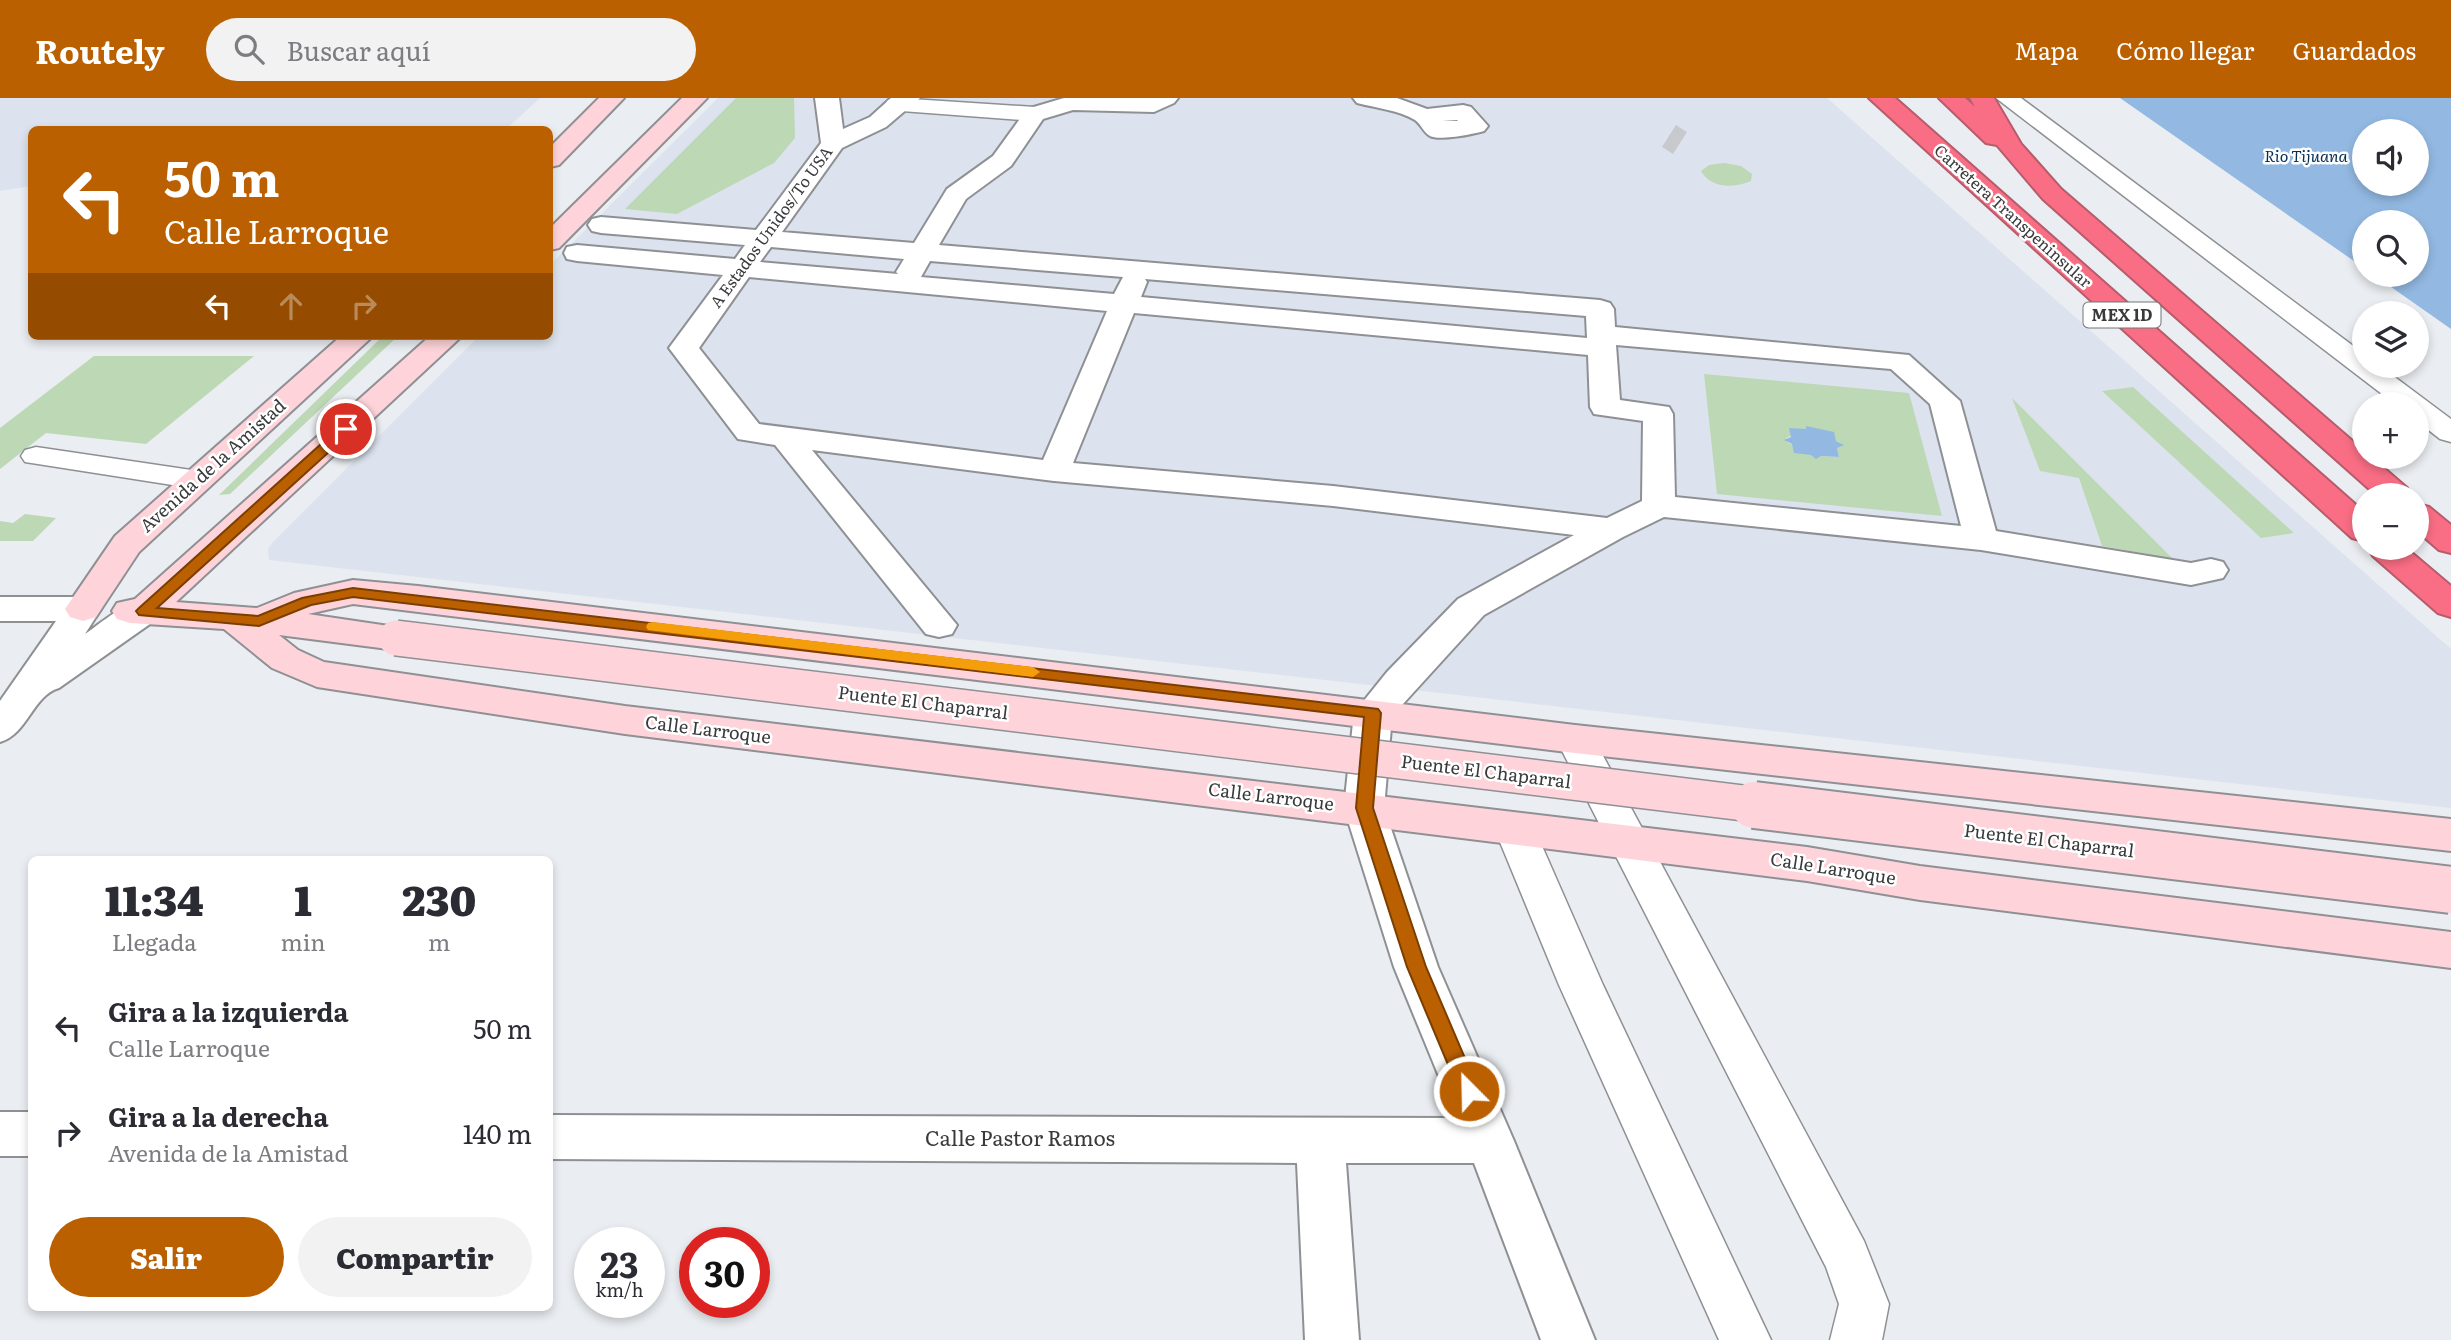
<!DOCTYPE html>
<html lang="es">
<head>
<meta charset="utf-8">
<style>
	body { margin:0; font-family:Literata,serif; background:#f2f2f3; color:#2b2b33; height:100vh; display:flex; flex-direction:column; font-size:26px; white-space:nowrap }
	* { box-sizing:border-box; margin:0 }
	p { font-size:23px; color:#7c7c81 }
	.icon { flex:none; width:38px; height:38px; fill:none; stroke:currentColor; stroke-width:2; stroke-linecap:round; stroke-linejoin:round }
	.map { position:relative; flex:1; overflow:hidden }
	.panel { position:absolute; left:28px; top:758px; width:525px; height:455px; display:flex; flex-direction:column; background:#fff; border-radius:10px; box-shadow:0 4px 10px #0003 }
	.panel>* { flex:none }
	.banner { position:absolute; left:28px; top:28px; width:525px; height:214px; border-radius:10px; box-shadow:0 4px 10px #0003; background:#bb6001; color:#fff; overflow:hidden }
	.fabs { position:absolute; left:2352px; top:21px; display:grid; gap:14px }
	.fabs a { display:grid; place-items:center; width:77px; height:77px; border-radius:50%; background:#fff; box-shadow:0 4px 10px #0003; font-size:35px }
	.speed { position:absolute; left:574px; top:1129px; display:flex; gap:14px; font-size:35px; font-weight:700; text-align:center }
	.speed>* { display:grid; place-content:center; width:91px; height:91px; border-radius:50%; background:#fff; box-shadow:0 4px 10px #0003; line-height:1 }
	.speed small { font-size:18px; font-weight:400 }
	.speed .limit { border:10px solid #d22; background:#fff; color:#111 }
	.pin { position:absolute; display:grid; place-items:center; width:60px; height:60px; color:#fff; margin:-30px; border:4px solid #fff; border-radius:50%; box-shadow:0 2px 7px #0007 }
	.me { position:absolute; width:77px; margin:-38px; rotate:337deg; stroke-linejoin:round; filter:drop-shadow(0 0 5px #0008) }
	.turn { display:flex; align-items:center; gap:24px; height:147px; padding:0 21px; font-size:32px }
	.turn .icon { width:91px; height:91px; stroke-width:2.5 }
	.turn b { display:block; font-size:49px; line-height:60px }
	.lanes { display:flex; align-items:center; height:66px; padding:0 21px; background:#0003; justify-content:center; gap:35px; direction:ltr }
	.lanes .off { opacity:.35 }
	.eta { display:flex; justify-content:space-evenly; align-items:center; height:119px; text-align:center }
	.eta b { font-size:42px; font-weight:800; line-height:49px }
	.primary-button { display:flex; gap:14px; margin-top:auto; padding:14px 21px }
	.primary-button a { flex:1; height:80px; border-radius:42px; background:#bb6001; color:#fff; font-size:28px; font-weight:800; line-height:80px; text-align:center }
	.primary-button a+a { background:#f2f2f3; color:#2b2b33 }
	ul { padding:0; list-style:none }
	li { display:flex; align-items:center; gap:21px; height:105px; padding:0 21px }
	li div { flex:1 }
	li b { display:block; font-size:26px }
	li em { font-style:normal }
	header { display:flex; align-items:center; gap:42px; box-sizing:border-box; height:98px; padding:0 35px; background:#bb6001; color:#fff }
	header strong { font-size:33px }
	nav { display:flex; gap:38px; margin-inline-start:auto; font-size:24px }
	.search { width:490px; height:63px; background:#f2f2f3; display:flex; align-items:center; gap:18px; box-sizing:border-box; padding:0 24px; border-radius:38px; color:#7c7c81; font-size:26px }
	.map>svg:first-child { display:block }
	.built { fill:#dce3ee }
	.green { fill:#bdd8b5; fill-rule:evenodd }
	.water { fill:#93b9e2; fill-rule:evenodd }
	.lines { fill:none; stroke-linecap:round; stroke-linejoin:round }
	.street-tunnel { stroke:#c7c9cd; stroke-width:26; stroke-dasharray:26 13; stroke-linecap:butt }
	.lane-casing { stroke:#8e9094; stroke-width:3 }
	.street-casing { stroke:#8e9094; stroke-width:4 }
	.secondary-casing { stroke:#8e9094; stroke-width:4 }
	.highway-casing { stroke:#b65c6b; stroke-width:4 }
	.lane { fill:#fff; fill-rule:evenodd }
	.street { fill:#fff; fill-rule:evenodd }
	.secondary { fill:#fed4da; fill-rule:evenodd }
	.highway { fill:#fa6e85; fill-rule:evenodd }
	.secondary-bridge-far1-casing { stroke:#8e9094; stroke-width:38; stroke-linecap:butt }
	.secondary-bridge-casing { stroke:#8e9094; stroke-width:50; stroke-linecap:butt }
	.secondary-bridge-far1 { stroke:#fed4da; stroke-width:35 }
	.secondary-bridge { stroke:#fed4da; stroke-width:46 }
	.route { fill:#bb6001; stroke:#7a3e01; stroke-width:2 }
	.slow { fill:#f59e0b }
	.labels { text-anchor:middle; stroke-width:5; stroke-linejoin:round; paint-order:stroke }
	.far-water-label { font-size:16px; font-style:italic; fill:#052f55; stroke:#fff }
	.far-street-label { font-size:16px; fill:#393a3c; stroke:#fff }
	.shield { fill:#fff; stroke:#747576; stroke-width:2 }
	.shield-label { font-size:16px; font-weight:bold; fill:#393a3c }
	.street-label { font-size:18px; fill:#393a3c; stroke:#fff }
	.near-street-label { font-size:21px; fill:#393a3c; stroke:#fff }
</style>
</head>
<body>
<header>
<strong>Routely</strong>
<div class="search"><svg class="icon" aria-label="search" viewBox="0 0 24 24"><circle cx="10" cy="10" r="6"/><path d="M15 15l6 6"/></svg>Buscar aquí</div>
<nav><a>Mapa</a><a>Cómo llegar</a><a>Guardados</a></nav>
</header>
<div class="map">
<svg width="2451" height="1242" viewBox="0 0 2451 1242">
	<rect width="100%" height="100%" fill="#eaedf1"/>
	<!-- built -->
	<path class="built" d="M0,0H540L506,31L32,32L31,88L0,93Z
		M718,0H1827L2451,551V710L269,462L268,451L273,444L479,238H550V167Z"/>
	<!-- green -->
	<path class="green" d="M736,0H794L795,40L774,65L677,116L625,111Z
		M1724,65L1741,68L1752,76L1751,83C1734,90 1711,91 1701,73L1709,67Z
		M383,238H398L230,396L219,397Z
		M94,258H254L146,346L46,335L0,371V330Z
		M1704,276L1909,295L1942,418L1717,396ZM1806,331L1841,345L1837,350L1839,359L1821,358L1788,345L1786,340Z
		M2133,289L2294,435L2261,440L2102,293Z
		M2012,300L2173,461L2102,448L2079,380L2040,373Z
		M25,416L56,420L33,443H0V423L13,425Z"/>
	<!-- water -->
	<path class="water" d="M2120,0H2451V231L2374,177H2417V124H2364V170ZM2364,33H2417V86H2364Z
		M1806,328L1834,334L1836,343L1844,347L1837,350L1839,359L1821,358L1816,361L1811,357L1794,355L1792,346L1784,342L1791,339L1789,330L1806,331Z"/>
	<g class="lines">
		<!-- street-tunnel -->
		<path class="street-tunnel" d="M1669,38L1680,45"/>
		<defs>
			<path id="lane" d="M896,0L1035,9L1043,11L1046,16L1043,21L1035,23L888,12L885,7L888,2Z
				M1996,0H2021L2364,256V268H2380L2451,321V344L2440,341L2417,323V306H2395Z
				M36,349L198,373L209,375L214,382L209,389L198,391L25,364L21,358L25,352Z
				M1575,627L1588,631L1594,641L1864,1143L1889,1206L1882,1242H1830L1839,1206L1826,1169L1556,641L1562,631Z
				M1515,717L1529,721L1535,732L1603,887L1771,1242H1719L1559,887L1495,732L1501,721Z"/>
			<path id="street" d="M815,0H839L843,31L870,19L891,0H920L886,29L842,50L782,134L914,145L947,91L993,58L1027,11L1064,0H1178L1174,5L1154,14L1073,12L1043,21L1011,68L966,101L939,147L1600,202L1610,205L1614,211L1615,229L1909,257L1960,303L1996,433L2191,465L2211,461L2223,464L2228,472L2223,480L2191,487L1981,452L1664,419L1623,439L1484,517L1392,618L1384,710L1438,869L1514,1043L1595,1242H1541L1474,1065H1346L1359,1242H1305L1297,1065L550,1061V1017L1456,1020L1394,869L1344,710L1354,615L1387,574L1458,501L1574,437L1333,408L1054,383L812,352L957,527L952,536L939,539L926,536L775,347L738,341L669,250L723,177L577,163L567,161L564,155L567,149L577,147L735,161L745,147L601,135L592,133L588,127L592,121L601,119L756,132L821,45ZM771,149L904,161L896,174L898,176L760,164ZM930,163L1123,179L1114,196L921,179ZM749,179L1107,213L1043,362L759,326L699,250ZM1145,181L1586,218L1587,240L1141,199L1147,184ZM1134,215L1588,257L1590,309L1594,316L1643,323L1642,403L1607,420L1333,388L1073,365ZM1616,247L1891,271L1930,306L1961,428L1675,399L1673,316L1669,309L1620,302Z
				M1353,0H1397L1427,11L1463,7L1471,9L1488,28L1484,33C1474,36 1439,43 1430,38C1424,35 1421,26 1415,22C1398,12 1376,10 1357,5ZM1457,22L1458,23H1442Z
				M0,499H83L96,503L101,511L85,536C106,522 130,497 157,505L162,513L157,521L59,590C32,598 28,636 0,644V603L56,523H0Z
				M0,1014H32V1058H0Z"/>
			<path id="secondary" d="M599,0H624L559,67L550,69V49Z
				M682,0H707L559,150L550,152V130Z
				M341,238H373L139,454L96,519L83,523L70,519L65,511L115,438Z
				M430,238H462L176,504L257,510L294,495L353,482L418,488L1575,627L2451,721V753L1575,655L353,506L308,516L409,531L414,540L409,549L396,552L279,537L298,552L324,564L625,608L1807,749L1920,768L2451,834V870L1920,802L1807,783L625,636L317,589L272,570L224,531L130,525L117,521L112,513L117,505L135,501Z"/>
			<path id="highway" d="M1869,0H1895L2364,414V443L2352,440Z
				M1939,0H1965L1975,9L1970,0H1994L2021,46L2061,91L2364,353V359H2371L2407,390L2411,397H2376L2043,101L1997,47L1986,45Z
				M2417,406L2429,409L2451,427V455L2439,452L2417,433Z
				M2368,450H2406L2451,488V519L2438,515L2373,458Z"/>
		</defs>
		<!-- lane casing -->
		<use href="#lane" class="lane-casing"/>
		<!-- street casing -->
		<use href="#street" class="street-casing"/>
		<!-- secondary casing -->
		<use href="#secondary" class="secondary-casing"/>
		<!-- highway casing -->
		<use href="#highway" class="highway-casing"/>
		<!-- lane -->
		<use href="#lane" class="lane"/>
		<!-- street -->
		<use href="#street" class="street"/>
		<!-- secondary -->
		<use href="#secondary" class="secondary"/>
		<!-- highway -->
		<use href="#highway" class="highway"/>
		<defs>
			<path id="secondary-bridge-far1" d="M396,540L1768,708"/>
			<path id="secondary-bridge" d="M1754,707L2451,792"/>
		</defs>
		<!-- secondary-bridge-far1 casing -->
		<use href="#secondary-bridge-far1" class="secondary-bridge-far1-casing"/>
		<!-- secondary-bridge casing -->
		<use href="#secondary-bridge" class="secondary-bridge-casing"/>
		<!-- secondary-bridge-far1 -->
		<use href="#secondary-bridge-far1" class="secondary-bridge-far1"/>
		<!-- secondary-bridge -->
		<use href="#secondary-bridge" class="secondary-bridge"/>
	</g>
	<!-- route -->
	<path class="route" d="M346,327L352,331L351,334L157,510L258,518L302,500L353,490L1378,611L1381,615L1373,710L1426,869L1479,993L1476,1000L1469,1002L1462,1000L1407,869L1356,710L1364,619L353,499L311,507L259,528L139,517L136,513L139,510L341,328Z"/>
	<!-- slow -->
	<path class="slow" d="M653,524L1033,569L1040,574L1033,579L648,532L646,529L648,525Z"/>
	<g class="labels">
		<!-- far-water labels -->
		<g class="far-water-label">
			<text x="2306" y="64">Rio Tijuana</text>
		</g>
		<!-- far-street labels -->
		<g class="far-street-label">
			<text transform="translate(2013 118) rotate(42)" y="6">Carretera Transpeninsular</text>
			<text transform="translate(771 129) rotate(-54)" y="6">A Estados Unidos/To USA</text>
		</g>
		<!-- shield labels -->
		<rect class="shield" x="2083.5" y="204.5" width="77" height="25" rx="5"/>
		<g class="shield-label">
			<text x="2122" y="223">MEX 1D</text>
		</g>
		<!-- street labels -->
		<g class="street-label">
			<text transform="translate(213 368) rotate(-42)" y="6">Avenida de la Amistad</text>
			<text transform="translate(923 605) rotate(7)" y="6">Puente El Chaparral</text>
			<text transform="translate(708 632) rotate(7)" y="6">Calle Larroque</text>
			<text transform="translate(1486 674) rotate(7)" y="6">Puente El Chaparral</text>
			<text transform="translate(1271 699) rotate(7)" y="6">Calle Larroque</text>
			<text transform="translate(2049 743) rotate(7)" y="6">Puente El Chaparral</text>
			<text transform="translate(1833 771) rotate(9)" y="6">Calle Larroque</text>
		</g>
		<!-- near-street labels -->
		<g class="near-street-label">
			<text x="1020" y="1048">Calle Pastor Ramos</text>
		</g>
	</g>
</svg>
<div class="fabs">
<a><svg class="icon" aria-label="sound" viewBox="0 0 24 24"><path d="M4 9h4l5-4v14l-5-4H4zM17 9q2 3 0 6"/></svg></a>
<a><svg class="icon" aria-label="search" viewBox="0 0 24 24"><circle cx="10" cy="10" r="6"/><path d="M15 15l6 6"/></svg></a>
<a><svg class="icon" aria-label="layers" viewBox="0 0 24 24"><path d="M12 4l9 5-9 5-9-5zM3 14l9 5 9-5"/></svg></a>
<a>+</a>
<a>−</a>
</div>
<div class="speed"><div>23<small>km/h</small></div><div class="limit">30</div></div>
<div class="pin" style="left:346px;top:331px;background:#d93025"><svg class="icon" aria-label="arrive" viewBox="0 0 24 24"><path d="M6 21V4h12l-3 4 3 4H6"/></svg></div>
<svg class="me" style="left:1469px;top:993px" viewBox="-20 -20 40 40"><circle r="17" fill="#bb6001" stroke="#fff" stroke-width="3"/><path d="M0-11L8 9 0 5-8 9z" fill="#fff"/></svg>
<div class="banner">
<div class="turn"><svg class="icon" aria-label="left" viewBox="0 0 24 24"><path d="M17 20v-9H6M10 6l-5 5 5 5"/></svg><div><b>50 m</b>Calle Larroque</div></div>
<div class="lanes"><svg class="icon" aria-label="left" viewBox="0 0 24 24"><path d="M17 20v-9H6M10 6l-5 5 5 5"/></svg><svg class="icon off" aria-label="ahead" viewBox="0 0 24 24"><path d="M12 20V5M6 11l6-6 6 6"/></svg><svg class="icon off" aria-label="right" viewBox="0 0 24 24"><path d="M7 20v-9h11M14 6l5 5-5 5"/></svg></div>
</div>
<section class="panel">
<div class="eta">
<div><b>11:34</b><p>Llegada</p></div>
<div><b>1</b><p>min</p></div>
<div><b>230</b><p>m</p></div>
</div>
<ul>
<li><svg class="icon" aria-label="left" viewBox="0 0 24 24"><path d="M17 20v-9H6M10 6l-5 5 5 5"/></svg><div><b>Gira a la izquierda</b><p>Calle Larroque</p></div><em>50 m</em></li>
<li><svg class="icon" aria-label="right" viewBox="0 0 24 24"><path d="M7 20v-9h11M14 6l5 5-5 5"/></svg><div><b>Gira a la derecha</b><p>Avenida de la Amistad</p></div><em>140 m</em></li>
</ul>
<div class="primary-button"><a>Salir</a><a>Compartir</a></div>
</section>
</div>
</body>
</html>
